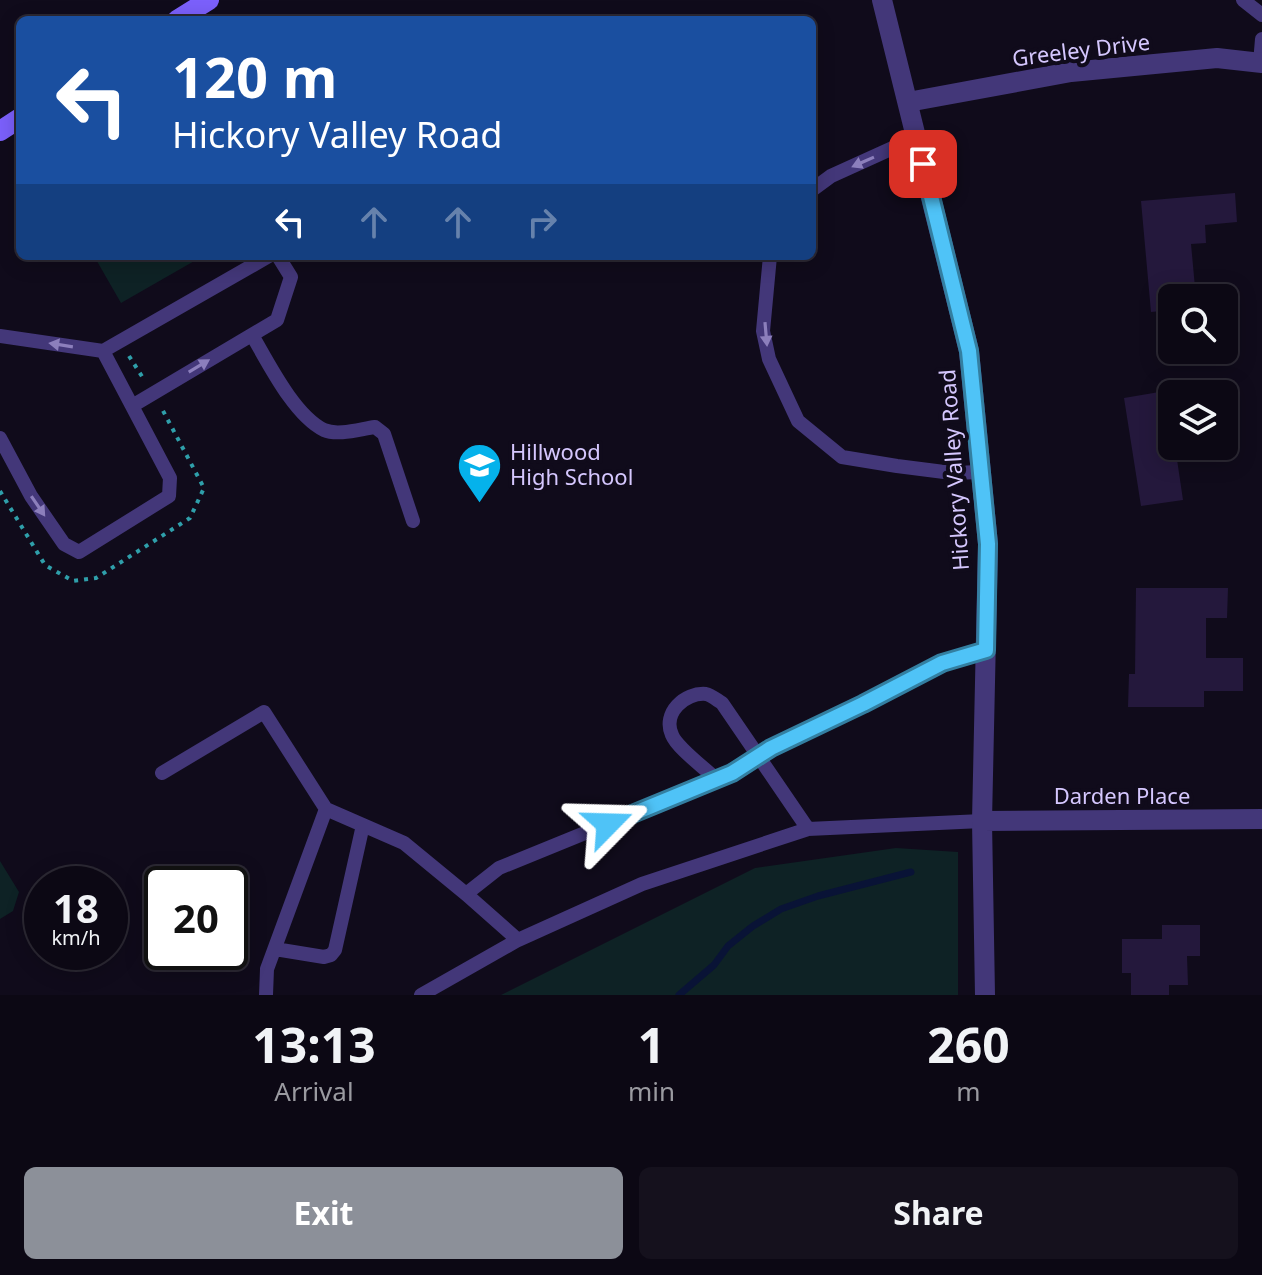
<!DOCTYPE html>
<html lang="en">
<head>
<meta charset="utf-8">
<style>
	body { margin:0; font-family:"Noto Sans",sans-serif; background:#15111d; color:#f1f3f6; height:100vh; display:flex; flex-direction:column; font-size:30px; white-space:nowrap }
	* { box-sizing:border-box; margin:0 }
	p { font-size:26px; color:#9a9aa0 }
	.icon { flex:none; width:44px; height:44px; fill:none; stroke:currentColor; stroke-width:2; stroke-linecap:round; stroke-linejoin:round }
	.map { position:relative; height:995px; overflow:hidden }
	.drawer { display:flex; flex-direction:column; background:#0c0814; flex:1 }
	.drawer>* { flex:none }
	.guide { position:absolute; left:16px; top:16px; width:800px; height:244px; border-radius:12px; box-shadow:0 4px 20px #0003,0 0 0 2px #2c2934; background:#1a4fa0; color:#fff; overflow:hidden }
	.fabs { position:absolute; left:1158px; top:284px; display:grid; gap:16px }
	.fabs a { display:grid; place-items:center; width:80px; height:80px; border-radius:12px; background:#0c0814; box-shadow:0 4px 20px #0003,0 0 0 2px #2c2934; font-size:40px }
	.speed { position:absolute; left:24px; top:866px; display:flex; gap:16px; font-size:40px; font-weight:700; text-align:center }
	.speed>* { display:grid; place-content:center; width:104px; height:104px; border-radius:50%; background:#0c0814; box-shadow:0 4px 20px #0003,0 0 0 2px #2c2934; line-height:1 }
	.speed small { font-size:20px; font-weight:400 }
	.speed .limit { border:4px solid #111; border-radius:12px; background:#fff; color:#111 }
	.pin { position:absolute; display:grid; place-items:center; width:68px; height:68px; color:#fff; margin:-34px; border-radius:16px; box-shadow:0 4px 12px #0006 }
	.me { position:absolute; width:88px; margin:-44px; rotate:68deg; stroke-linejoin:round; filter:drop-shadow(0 0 6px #0008) }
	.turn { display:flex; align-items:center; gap:28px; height:168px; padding:0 24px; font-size:36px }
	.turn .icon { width:104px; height:104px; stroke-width:2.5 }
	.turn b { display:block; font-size:56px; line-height:68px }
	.lanes { display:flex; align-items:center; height:76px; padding:0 24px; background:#0003; justify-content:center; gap:40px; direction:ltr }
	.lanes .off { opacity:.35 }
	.eta { display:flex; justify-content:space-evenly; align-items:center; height:136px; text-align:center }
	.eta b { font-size:48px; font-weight:700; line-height:56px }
	.primary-button { display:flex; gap:16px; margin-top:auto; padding:16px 24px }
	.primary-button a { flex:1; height:92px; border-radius:12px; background:#8c9099; color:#fff; font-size:32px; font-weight:700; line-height:92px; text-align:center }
	.primary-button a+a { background:#15111d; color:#f1f3f6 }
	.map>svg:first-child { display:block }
	.green { fill:#0e2225 }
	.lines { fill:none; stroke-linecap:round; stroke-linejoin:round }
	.stream { stroke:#091336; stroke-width:7 }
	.building { fill:#24183c }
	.path { stroke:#2f9faa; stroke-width:4; stroke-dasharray:4 6; stroke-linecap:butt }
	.lane { stroke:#433779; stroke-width:14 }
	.street { stroke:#433779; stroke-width:20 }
	.secondary { stroke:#7b60fb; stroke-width:20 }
	.oneway { fill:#8c7fbc }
	.route-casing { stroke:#337fa1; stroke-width:20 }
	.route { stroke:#4fc3f7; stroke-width:14 }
	.labels { text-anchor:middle; stroke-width:8; stroke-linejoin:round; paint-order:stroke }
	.street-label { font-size:22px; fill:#d5c7fe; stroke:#100b1b }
	.poi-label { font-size:22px; fill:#d5c7fe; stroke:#100b1b; text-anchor:start }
</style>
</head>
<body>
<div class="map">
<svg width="1262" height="995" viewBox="0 0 1262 995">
	<rect width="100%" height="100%" fill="#100b1b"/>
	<!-- green -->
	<path class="green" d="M94,256H203L121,303Z
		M896,848L958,852V995H501L755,868Z
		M0,861L19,892L13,911L0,919Z"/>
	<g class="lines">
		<!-- stream -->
		<path class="stream" d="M679,995L714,965L728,946L753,926L781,909L818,896L911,872"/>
	</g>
	<!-- building -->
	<path class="building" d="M1235,193L1237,222L1205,225L1206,243L1191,244L1196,298H1172V310L1151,312L1141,201Z
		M1177,389L1178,394H1172V419H1170L1172,446H1175L1183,500L1141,506L1124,398Z
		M1136,588H1228L1227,618H1206V658H1243V691H1204V707H1128L1129,674H1135Z
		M1162,925H1200V956H1187L1188,985H1169V995H1131V973H1122V939H1162Z"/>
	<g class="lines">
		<!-- path -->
		<path class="path" d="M129,356L143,378
			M0,491L45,565L73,581L96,578L190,518L204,488L161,407"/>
		<!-- lane -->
		<path class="lane" d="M1243,0L1262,15
			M1260,63L1262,39
			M812,190L831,176L917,137
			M770,256L763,331L769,359L798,421L842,457L897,466L952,473L980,472
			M252,335C269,364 294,415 324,430C338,436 360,429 375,427L384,434L413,521
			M0,336L103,351L170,478L169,496L79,552L64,544L31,496L0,438
			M103,351L269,256
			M132,406L277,320L291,277L278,256
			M162,773L264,712L326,809L404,843L466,894L499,868L732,773L771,748L863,704L942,663L986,650
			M717,780C706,769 677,748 672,735C662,713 685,692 706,694C711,695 717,700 722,703L808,829
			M466,894L518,940L642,884L808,829L982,821
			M275,949L324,957L331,955L335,950L363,825
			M266,995L267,969L326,809
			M421,995L518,940"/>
		<!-- street -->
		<path class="street" d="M882,0L969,351L988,544L982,821L985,995
			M908,102L1071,72L1217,58L1262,63
			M982,821L1262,819"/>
		<!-- secondary -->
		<path class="secondary" d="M177,20L209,0
			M0,131L20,118"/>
	</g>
	<!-- one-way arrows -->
	<defs><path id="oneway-solid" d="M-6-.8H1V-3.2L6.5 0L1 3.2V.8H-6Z" transform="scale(2)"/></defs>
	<g class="oneway">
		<use href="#oneway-solid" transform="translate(863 162) rotate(156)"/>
		<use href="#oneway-solid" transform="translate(766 334) rotate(85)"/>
		<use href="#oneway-solid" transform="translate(61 345) rotate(-171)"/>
		<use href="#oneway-solid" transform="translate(199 366) rotate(-31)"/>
		<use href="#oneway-solid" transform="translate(38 506) rotate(56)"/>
	</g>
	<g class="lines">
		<defs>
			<path id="route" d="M608,824L732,773L771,748L863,704L942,663L986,650L988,544L969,351L923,164"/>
		</defs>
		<!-- route casing -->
		<use href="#route" class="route-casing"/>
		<!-- route -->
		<use href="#route" class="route"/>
	</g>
	<!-- icons -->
	<defs>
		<symbol id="school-pin" viewBox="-11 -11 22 30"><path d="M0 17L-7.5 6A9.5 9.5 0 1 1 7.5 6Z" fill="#05b2eb" stroke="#100b1b"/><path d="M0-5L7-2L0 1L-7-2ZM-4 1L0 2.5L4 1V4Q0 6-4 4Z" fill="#fff"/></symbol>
	</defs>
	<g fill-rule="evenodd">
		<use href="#school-pin" x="454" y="440" width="51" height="69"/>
	</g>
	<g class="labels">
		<!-- street labels -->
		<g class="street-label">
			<text transform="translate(1081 50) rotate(-7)" y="8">Greeley Drive</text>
			<text transform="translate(954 470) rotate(-94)" y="8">Hickory Valley Road</text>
			<text x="1122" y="804">Darden Place</text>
		</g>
		<!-- poi labels -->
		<g class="poi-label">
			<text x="510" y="460">Hillwood<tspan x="510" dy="25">High School</tspan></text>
		</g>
	</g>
</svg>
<div class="fabs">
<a><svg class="icon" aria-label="search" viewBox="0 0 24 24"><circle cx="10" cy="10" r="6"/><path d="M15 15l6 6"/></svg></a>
<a><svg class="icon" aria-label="layers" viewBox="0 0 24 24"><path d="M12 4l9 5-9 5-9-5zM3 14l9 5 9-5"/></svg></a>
</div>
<div class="speed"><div>18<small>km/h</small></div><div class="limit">20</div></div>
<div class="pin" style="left:923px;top:164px;background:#d93025"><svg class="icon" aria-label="arrive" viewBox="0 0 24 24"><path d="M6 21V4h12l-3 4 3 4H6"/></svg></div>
<svg class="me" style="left:608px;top:824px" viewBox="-20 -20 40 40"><path d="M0-17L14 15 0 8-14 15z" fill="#4fc3f7" stroke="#fff" stroke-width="4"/></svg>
<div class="guide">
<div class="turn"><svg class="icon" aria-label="left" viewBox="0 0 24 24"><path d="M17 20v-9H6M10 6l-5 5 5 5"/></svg><div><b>120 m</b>Hickory Valley Road</div></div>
<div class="lanes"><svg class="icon" aria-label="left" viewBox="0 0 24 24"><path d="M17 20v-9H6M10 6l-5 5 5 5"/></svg><svg class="icon off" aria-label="ahead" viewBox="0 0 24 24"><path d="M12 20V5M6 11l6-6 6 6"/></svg><svg class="icon off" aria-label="ahead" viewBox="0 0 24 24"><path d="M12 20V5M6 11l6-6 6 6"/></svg><svg class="icon off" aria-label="right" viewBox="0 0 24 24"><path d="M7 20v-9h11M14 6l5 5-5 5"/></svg></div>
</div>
</div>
<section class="drawer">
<div class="eta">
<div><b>13:13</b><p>Arrival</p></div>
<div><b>1</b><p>min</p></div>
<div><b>260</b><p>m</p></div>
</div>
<div class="primary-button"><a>Exit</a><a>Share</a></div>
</section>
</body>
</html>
